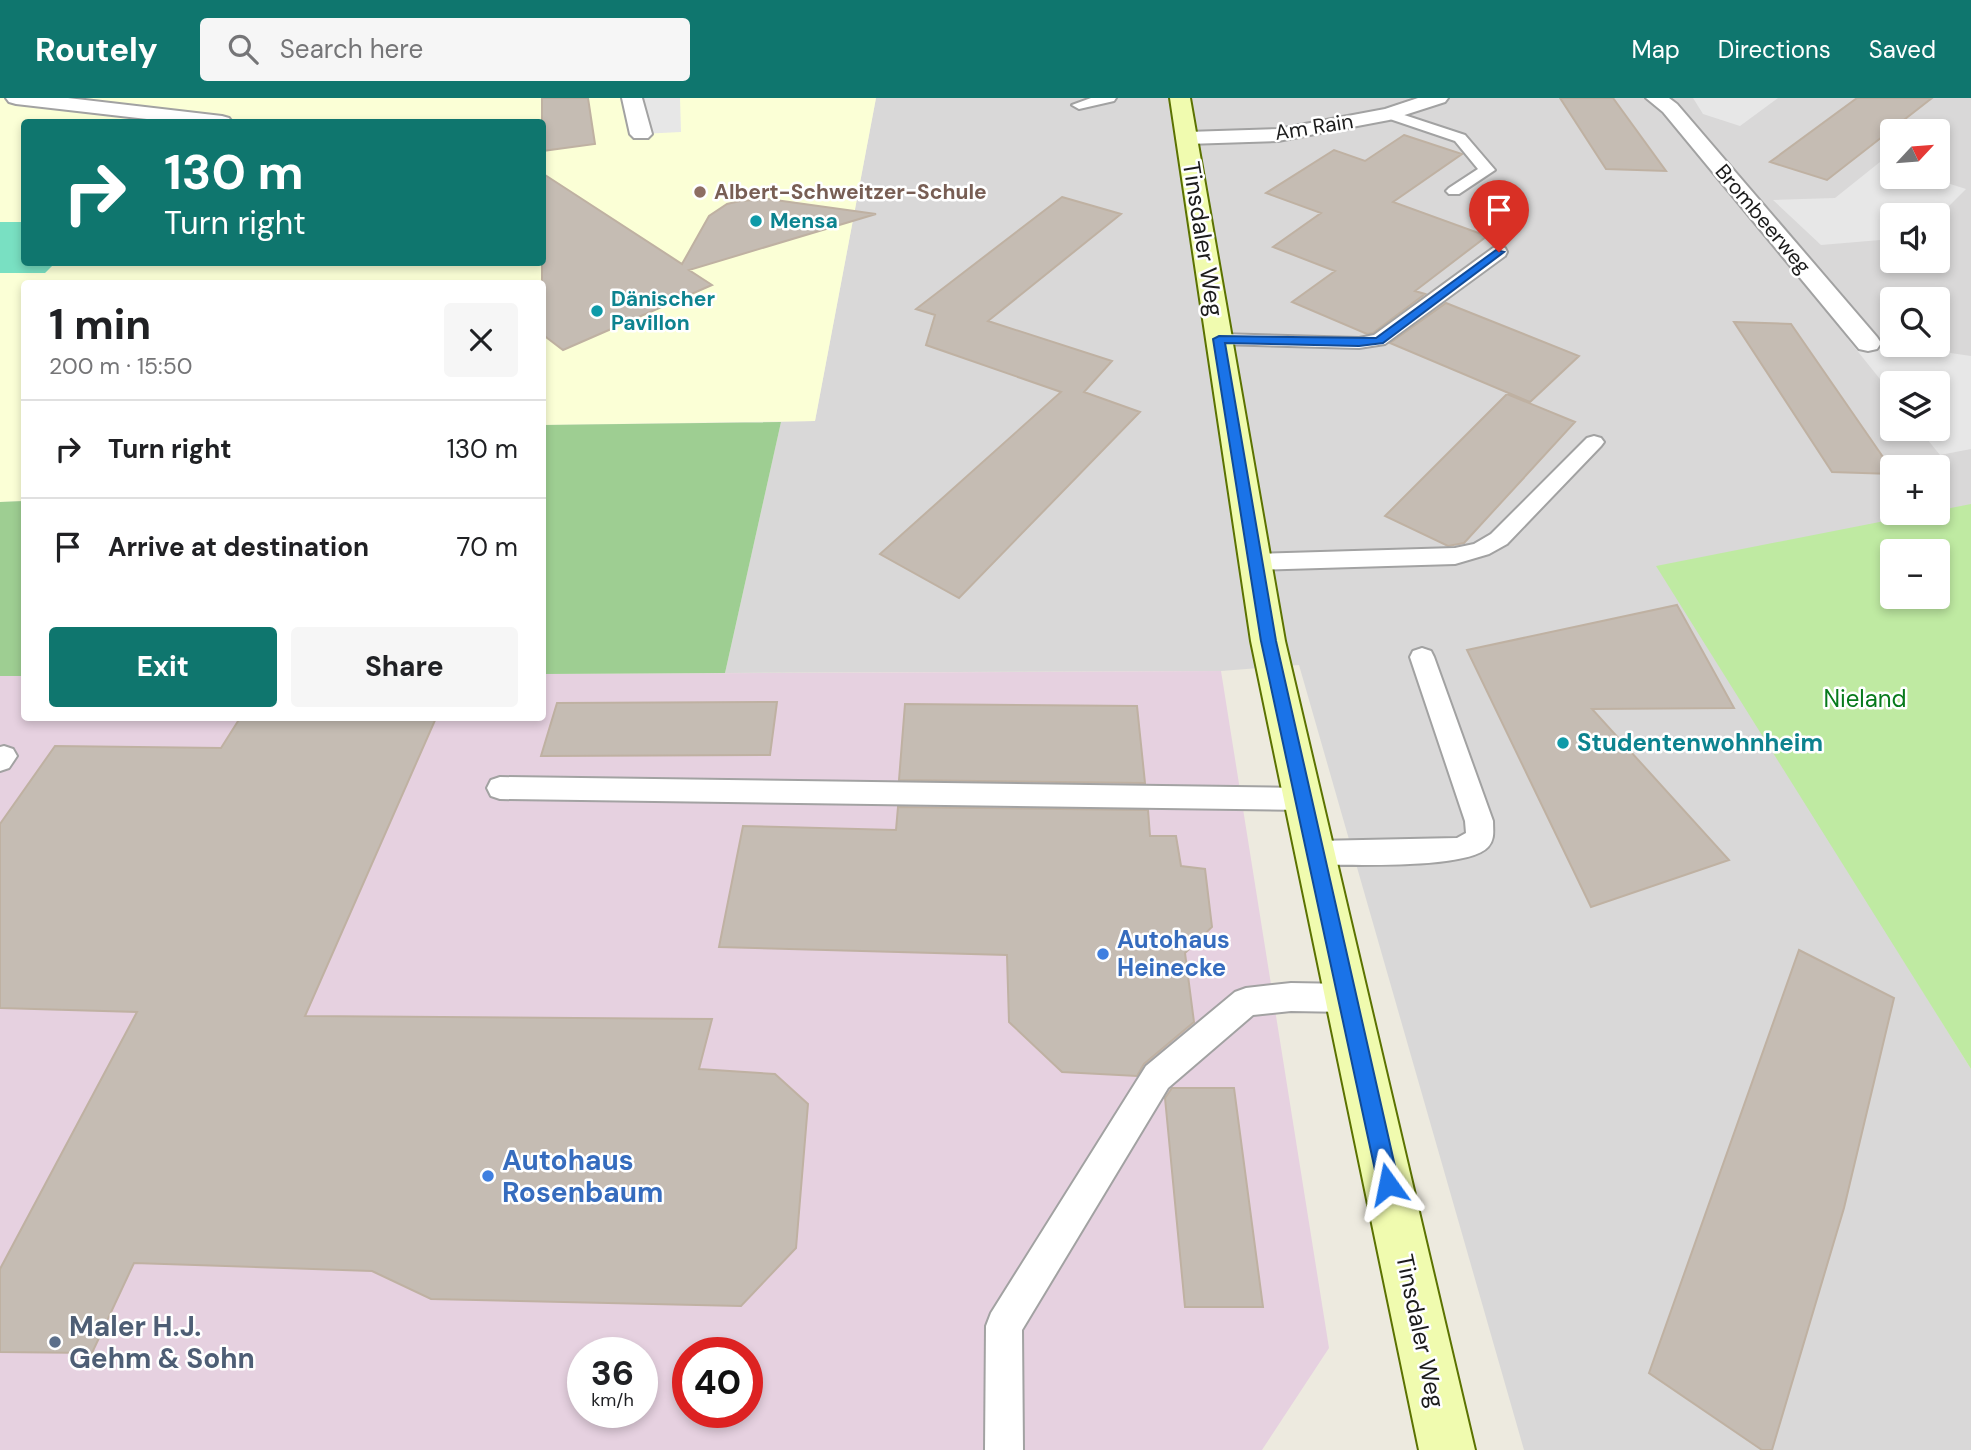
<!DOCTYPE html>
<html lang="en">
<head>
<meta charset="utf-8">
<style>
	body { margin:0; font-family:"DM Sans",sans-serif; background:#f6f6f6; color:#202124; height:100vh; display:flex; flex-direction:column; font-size:26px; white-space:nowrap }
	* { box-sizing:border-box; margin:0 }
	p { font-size:23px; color:#757577 }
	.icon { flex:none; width:38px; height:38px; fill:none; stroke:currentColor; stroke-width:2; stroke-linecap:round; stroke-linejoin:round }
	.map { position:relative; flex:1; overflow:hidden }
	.details { position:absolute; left:21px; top:182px; width:525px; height:441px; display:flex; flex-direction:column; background:#fff; border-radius:7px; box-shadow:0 4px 10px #0003 }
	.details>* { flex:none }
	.banner { position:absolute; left:21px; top:21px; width:525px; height:147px; border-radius:7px; box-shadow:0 4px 10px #0003; background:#0f766e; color:#fff; overflow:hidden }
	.needle { width:46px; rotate:64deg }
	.tools { position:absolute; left:1880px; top:21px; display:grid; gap:14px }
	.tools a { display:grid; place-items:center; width:70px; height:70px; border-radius:7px; background:#fff; box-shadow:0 4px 10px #0003; font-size:35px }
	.speed { position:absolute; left:567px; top:1239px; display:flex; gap:14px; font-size:35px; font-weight:700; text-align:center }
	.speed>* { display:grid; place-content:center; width:91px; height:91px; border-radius:50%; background:#fff; box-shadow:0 4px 10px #0003; line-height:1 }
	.speed small { font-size:18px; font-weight:400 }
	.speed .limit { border:10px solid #d22; background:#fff; color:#111 }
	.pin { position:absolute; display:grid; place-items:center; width:60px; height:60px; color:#fff; margin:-72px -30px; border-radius:50% 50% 50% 0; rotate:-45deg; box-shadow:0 0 7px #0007 }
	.pin .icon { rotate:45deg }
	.me { position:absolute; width:77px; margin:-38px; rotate:348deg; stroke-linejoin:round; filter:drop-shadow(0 0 5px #0008) }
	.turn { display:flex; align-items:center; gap:24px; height:147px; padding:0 28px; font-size:32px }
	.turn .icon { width:91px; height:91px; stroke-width:2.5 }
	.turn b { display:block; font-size:49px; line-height:60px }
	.round { display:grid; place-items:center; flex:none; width:74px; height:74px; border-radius:7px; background:#f6f6f6 }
	.summary { display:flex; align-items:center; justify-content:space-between; height:119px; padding:0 28px }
	h1 { font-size:42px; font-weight:700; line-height:52px }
	.cta { display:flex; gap:14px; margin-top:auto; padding:14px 28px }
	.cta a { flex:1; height:80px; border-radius:7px; background:#0f766e; color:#fff; font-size:28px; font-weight:700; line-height:80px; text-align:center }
	.cta a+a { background:#f6f6f6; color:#202124 }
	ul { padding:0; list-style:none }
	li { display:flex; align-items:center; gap:21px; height:98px; padding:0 28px; border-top:2px solid #e0e0e0 }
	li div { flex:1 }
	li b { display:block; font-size:26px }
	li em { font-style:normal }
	header { display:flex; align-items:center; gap:42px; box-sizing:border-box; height:98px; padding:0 35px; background:#0f766e; color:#fff }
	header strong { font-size:33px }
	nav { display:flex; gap:38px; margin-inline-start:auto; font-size:24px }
	.search { width:490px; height:63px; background:#f6f6f6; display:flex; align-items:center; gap:18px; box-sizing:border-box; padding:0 24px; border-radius:7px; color:#757577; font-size:26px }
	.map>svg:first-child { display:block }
	.residential { fill:#d9d8d8; fill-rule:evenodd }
	.industrial { fill:#e6d1e0; fill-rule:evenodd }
	.education { fill:#fbffd6; fill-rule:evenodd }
	.grass { fill:#bfeaa2; fill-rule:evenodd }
	.forest { fill:#9ece92 }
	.pitch { fill:#79e0c2 }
	.parking { fill:#e7e7e7 }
	.building { fill:#c5bcb3; stroke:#bfb1a2; stroke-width:2 }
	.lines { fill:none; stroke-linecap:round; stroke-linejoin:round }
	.lane-casing { stroke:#a2a2a2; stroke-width:4 }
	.street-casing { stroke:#a2a2a2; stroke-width:4 }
	.secondary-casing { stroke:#5b7201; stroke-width:4 }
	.lane { fill:#fff; fill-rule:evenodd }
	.street { fill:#fff; fill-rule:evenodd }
	.secondary { fill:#f0fbaf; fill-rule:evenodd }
	.route { fill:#1a73e8; stroke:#114b97; stroke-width:2 }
	.education-dot { fill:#8d6e63; stroke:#fff; stroke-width:2.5 }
	.culture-dot { fill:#0f9aa8; stroke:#fff; stroke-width:2.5 }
	.shop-dot { fill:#3f7fe0; stroke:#fff; stroke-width:2.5 }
	.service-dot { fill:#5c6f8a; stroke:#fff; stroke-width:2.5 }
	.labels { text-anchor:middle; stroke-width:5; stroke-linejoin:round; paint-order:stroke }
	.far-street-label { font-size:21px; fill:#1b1b1b; stroke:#fff }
	.far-education-label { font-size:21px; font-weight:bold; fill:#785e54; stroke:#fff; text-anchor:start }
	.far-culture-label { font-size:21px; font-weight:bold; fill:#0d838f; stroke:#fff; text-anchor:start }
	.street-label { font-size:24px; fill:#1b1b1b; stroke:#fff }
	.park-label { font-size:24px; fill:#077a1c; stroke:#fff }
	.culture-label { font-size:24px; font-weight:bold; fill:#0d838f; stroke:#fff; text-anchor:start }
	.shop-label { font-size:24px; font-weight:bold; fill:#366cbe; stroke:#fff; text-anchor:start }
	.near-shop-label { font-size:28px; font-weight:bold; fill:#366cbe; stroke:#fff; text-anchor:start }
	.near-service-label { font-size:28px; font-weight:bold; fill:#4e5e75; stroke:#fff; text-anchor:start }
</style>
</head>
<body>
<header>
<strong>Routely</strong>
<div class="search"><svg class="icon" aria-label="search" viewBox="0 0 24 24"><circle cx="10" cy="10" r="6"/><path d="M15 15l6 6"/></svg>Search here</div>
<nav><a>Map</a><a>Directions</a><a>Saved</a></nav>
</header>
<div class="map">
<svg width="1971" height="1352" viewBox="0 0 1971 1352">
	<rect width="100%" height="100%" fill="#edeadf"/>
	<!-- residential -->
	<path class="residential" d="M876,0H1971V407L1937,414V369H1892V415H1932L1660,468L1971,971V1352H1524L1299,567L1221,573L725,575L781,324L815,323ZM1892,33H1937V79H1892ZM1892,117H1937V163H1892ZM1892,201H1937V247H1892ZM1892,285H1937V331H1892Z"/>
	<!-- industrial -->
	<path class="industrial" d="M1221,573L1329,1250L1262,1352H0V578H24V620H542L543,576ZM583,1255H642V1314H583ZM688,1255H747V1314H688Z"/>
	<!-- education -->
	<path class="education" d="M0,0H876L815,323L543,327L542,186H24V403L0,404ZM24,24H542V164H24Z"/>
	<!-- grass -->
	<path class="grass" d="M1971,406V971L1656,468ZM1937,453V499H1892V453Z"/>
	<!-- forest -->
	<path class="forest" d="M781,324L725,575L543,576V327Z
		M24,403V578H0V404Z"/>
	<!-- pitch -->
	<path class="pitch" d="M0,124H24V164L55,165L45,175H0Z"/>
	<!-- parking -->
	<path class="parking" d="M632,0H680L681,34L641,36Z
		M1693,0H1778L1740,28L1703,16Z
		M1880,64L1892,67V79H1928L1966,91L1937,120V117H1892V141L1821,147L1773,102L1835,100Z
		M1847,240L1971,258V351L1940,357L1919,331H1937V285H1892V296Z"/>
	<!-- building -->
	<path class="building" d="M542,0H588L595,46L542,53Z
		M1560,0H1613L1666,73L1606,71Z
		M1857,0H1932L1827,82L1770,64Z
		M1404,37L1462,56L1393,104L1487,138L1415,193L1425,196L1373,235L1367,236L1292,204L1335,173L1273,149L1321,115L1266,95L1334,52L1365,63Z
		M542,75L682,166L709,118L727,106L740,103L768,101L876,116L689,172L712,187L563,252L542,236Z
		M1062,99L1121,116L988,223L1112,263L1084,294L1140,314L959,500L880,456L1061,294L926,247L935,217L916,211Z
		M1446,205L1579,258L1530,304L1390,245Z
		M1734,224L1791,226L1892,372V376L1832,374Z
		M1507,296L1575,324L1464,445L1448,448L1385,418Z
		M1677,507L1734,610L1592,611L1729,762L1591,809L1467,552Z
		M777,604L770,657L541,658L557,605Z
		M905,606L1137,608L1145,685L899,682Z
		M240,620H436L305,918L712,921L699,971L775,976L808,1006L796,1150L741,1208L431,1201L372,1173L134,1165L92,1255L0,1254V1171L137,914L0,910V726L55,648L221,650Z
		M898,709L1148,712L1150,738H1176L1181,768L1205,771L1212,829L1185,855L1194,924L1144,966L1137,978L1062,974L1009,924L1007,857L719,849L743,728L896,732Z
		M1799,852L1894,900L1844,1110L1772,1352H1762L1649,1275Z
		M1172,990H1234L1263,1209H1185L1165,1000Z"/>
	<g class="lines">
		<defs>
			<path id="lane" d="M1091,0H1116L1114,3L1079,11L1072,7Z
				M1389,12L1465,37L1495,72L1459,96H1449L1446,93L1449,90L1478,71L1455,43L1384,19V13Z
				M1499,149L1505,150L1507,154L1505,158L1385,246L1359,250L1219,246L1210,241L1219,236L1359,240L1374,237L1493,150Z
				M1594,338L1601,340L1604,344L1601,348L1507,446L1489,456L1455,466L1255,472L1247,469L1244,464L1247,459L1255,456L1455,450L1474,446L1491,436L1587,340Z
				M1422,550L1431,553L1434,559L1493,723C1493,733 1495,741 1488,749C1467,772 1350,766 1315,767L1305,763L1301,755L1305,747L1315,743L1457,740L1466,735L1465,723L1410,559L1413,553Z
				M4,648L13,651L17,658L9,670L0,673V649Z
				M500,679L1303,690L1312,693L1316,701L1312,709L1303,712L500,701L491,698L487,690L491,682Z
				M1291,885L1347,886L1358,890L1362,900L1358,910L1347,914L1291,913L1253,917L1168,990L1022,1232L1023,1352H985L986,1228L991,1215L1146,968L1235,894L1246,890Z"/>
			<path id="street" d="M6,0H68L222,18L229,20L232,24H173L16,6L9,4Z
				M622,0H642L652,36L648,40H634L630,36Z
				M1418,0H1448L1445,4L1389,22L1278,43L1187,46L1179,45L1176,40L1179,35L1187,34L1278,31L1385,11Z
				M1646,0H1669L1677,6L1877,239L1881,245L1877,251L1868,253L1859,251L1663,14Z"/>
			<path id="secondary" d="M1170,0H1190L1285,543L1475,1352H1419L1251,543Z"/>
		</defs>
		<!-- lane casing -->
		<use href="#lane" class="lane-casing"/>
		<!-- street casing -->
		<use href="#street" class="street-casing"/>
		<!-- secondary casing -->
		<use href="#secondary" class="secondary-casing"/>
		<!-- lane -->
		<use href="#lane" class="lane"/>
		<!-- street -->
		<use href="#street" class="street"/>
		<!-- secondary -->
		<use href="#secondary" class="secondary"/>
	</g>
	<!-- route -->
	<path class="route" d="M1496,152L1504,154L1383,245L1359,248L1225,245L1276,543L1399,1086L1396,1093L1388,1096L1381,1093L1378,1086L1261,543L1213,241L1219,238L1376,240Z"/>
	<!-- markers -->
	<circle class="education-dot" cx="700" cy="94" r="7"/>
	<g class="culture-dot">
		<circle cx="756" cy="123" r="7"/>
		<circle cx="597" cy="213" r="7"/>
		<circle cx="1563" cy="645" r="7"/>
	</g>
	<g class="shop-dot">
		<circle cx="1103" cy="856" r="7"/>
		<circle cx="488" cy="1078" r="7"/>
	</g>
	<circle class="service-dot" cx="55" cy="1244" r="7"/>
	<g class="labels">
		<!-- far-street labels -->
		<g class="far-street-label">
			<text transform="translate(1314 29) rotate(-9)" y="7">Am Rain</text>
			<text transform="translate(1763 121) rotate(50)" y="7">Brombeerweg</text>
		</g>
		<!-- far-education labels -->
		<g class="far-education-label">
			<text x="714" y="101">Albert-Schweitzer-Schule</text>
		</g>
		<!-- far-culture labels -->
		<g class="far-culture-label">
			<text x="770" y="130">Mensa</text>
			<text x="611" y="208">Dänischer<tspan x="611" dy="24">Pavillon</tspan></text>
		</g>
		<!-- street labels -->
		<g class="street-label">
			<text transform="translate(1203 141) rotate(81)" y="8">Tinsdaler Weg</text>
			<text transform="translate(1420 1233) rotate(78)" y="8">Tinsdaler Weg</text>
		</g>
		<!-- park labels -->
		<g class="park-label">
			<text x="1865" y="609">Nieland</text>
		</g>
		<!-- culture labels -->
		<g class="culture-label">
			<text x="1577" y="653">Studentenwohnheim</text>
		</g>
		<!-- shop labels -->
		<g class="shop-label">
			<text x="1117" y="850">Autohaus<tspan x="1117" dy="28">Heinecke</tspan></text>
		</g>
		<!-- near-shop labels -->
		<g class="near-shop-label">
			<text x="502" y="1072">Autohaus<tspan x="502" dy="32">Rosenbaum</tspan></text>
		</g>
		<!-- near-service labels -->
		<g class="near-service-label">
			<text x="69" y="1238">Maler H.J.<tspan x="69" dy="32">Gehm &amp; Sohn</tspan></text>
		</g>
	</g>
</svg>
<div class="tools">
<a><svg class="needle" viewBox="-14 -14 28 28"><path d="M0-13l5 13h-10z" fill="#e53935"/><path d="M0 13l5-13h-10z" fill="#757577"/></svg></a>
<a><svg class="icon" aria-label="sound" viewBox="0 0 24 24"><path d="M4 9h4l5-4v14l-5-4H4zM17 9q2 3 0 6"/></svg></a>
<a><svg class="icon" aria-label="search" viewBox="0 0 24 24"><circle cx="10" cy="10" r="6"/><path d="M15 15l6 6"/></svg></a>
<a><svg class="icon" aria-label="layers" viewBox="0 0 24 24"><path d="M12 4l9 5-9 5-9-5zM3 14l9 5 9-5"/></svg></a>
<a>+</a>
<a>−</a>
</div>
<div class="speed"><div>36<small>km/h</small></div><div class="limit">40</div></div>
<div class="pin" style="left:1499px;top:154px;background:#d93025"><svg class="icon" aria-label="arrive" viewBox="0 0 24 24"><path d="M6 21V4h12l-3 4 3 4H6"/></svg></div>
<svg class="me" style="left:1388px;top:1086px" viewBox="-20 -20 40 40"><path d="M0-17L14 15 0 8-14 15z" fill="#1a73e8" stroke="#fff" stroke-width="4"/></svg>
<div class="banner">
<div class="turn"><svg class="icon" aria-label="right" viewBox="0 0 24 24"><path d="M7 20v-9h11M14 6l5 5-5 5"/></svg><div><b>130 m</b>Turn right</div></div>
</div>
<section class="details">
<div class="summary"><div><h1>1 min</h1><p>200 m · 15:50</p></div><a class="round"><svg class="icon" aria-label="close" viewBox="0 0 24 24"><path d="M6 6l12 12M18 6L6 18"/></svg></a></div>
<ul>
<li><svg class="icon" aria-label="right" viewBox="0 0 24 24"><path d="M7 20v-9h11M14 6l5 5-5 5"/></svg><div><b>Turn right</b></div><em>130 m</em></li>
<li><svg class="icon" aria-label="arrive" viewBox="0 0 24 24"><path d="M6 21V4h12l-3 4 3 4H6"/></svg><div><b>Arrive at destination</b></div><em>70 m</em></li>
</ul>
<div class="cta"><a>Exit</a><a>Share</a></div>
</section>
</div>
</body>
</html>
